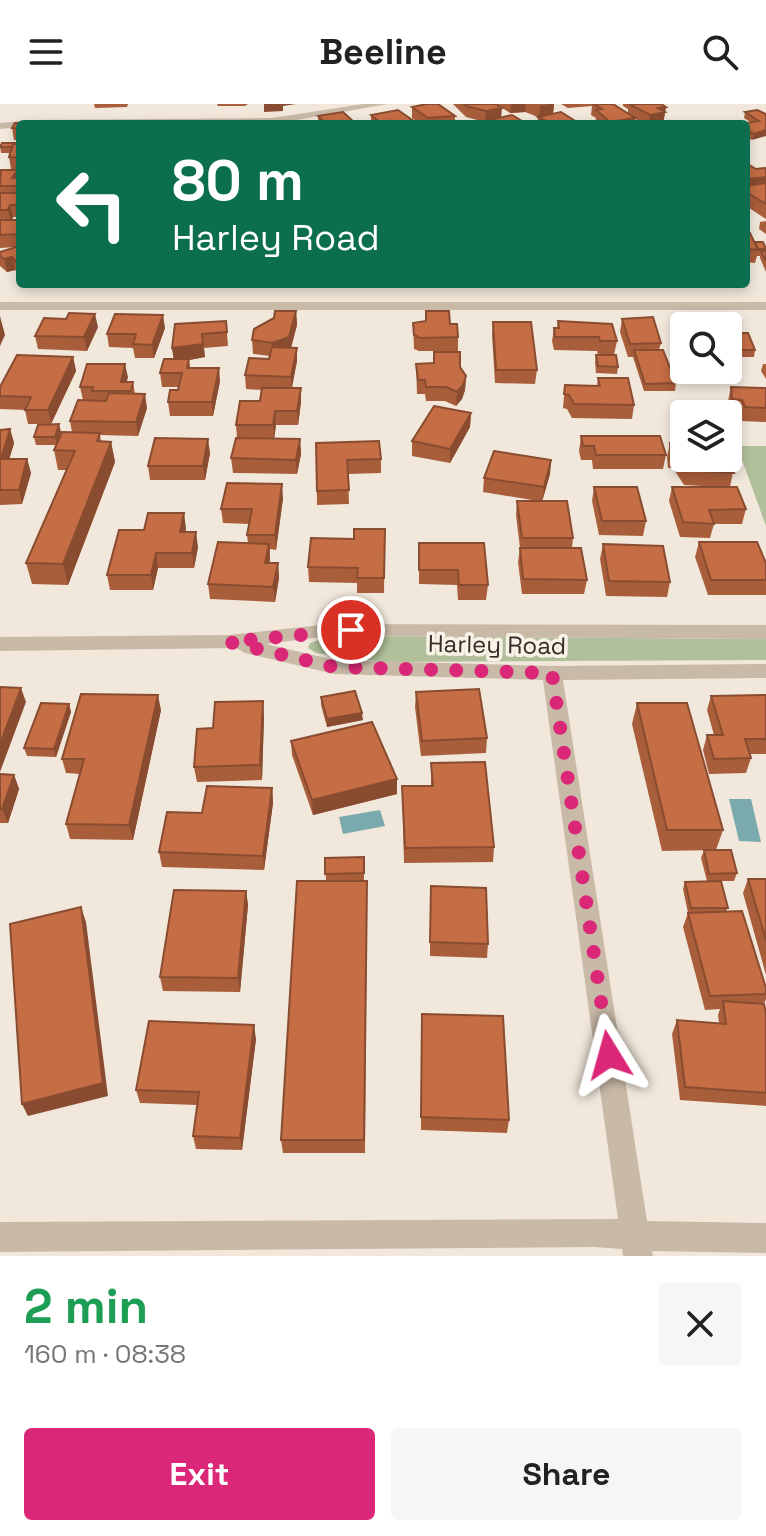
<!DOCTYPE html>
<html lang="en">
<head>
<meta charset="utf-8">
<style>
	body { margin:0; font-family:"Space Grotesk",sans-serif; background:#f6f6f6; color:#222; height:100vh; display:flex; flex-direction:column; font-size:30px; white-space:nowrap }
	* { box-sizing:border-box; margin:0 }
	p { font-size:26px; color:#767676 }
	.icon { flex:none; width:44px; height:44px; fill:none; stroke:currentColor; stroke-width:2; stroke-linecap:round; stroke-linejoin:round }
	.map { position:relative; height:1152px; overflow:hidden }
	.panel { display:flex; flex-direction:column; background:#fff; flex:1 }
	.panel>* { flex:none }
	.guide { position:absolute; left:16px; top:16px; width:734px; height:168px; border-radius:8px; box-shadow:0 4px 12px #0003; background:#0b6e4f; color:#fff; overflow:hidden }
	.tools { position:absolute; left:670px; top:208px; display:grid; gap:16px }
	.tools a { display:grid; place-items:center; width:72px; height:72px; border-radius:8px; background:#fff; box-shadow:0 4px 12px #0003; font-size:40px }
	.pin { position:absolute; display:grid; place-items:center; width:68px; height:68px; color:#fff; margin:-34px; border:4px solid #fff; border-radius:50%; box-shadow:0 2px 8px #0007 }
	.me { position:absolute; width:88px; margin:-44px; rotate:352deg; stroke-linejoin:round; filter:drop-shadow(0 0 6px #0008) }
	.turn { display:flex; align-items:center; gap:28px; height:168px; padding:0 24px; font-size:36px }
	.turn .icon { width:104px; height:104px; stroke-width:2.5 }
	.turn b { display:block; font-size:56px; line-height:68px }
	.round { display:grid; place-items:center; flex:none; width:84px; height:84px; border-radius:8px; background:#f6f6f6 }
	.headline { display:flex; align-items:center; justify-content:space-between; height:136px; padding:0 24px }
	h1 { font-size:48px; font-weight:600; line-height:60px; color:#1e9e55 }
	.action { display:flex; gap:16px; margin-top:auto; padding:16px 24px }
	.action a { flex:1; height:92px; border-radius:8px; background:#db2777; color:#fff; font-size:32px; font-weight:600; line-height:92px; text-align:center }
	.action a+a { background:#f6f6f6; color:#222 }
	header { display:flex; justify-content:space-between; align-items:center; height:104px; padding:0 24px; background:#fff; font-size:36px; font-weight:600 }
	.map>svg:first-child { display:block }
	.green { fill:#b1c09b }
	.water { fill:#7aa9ae }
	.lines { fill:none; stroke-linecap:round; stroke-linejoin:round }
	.minor { fill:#c9b9a7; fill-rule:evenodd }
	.wall { fill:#a95e3b }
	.shaded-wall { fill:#8a4c30 }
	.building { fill:#c56d45; stroke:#8a4c30; stroke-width:2 }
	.route { stroke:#db2777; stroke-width:14; stroke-dasharray:0 25.2 }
	.labels { text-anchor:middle; stroke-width:7; stroke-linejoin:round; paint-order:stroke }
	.street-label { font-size:24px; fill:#362d27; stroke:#f9f2e7 }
</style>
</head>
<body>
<header><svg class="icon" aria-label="menu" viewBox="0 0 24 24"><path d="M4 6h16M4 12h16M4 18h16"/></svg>Beeline<svg class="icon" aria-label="search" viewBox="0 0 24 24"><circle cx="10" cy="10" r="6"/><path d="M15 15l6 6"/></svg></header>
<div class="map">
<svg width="766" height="1152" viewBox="0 0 766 1152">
	<rect width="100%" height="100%" fill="#f1e8db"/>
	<!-- green -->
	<path class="green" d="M737,342H766V422Z
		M333,532L766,535V556L383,558L316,549L308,544L310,539Z"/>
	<!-- water -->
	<path class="water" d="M729,695H751L761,738L739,737Z
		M380,706L385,722L343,730L339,713Z"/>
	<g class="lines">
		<!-- minor -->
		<path class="minor" d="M363,0H388L273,20H20V23L0,25V19L31,16L272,14Z
			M0,198H766V206H0Z
			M330,520L766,521V535L330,532L266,540L334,556L552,562L766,560V574L563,576L647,1117L766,1119V1149L652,1147L653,1152H623L622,1145L594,1143L0,1148V1118L618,1115L543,576L334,570L245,549L236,544L0,547V533L229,531Z"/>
	</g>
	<!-- wall -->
	<path class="wall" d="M94,0H128L127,3L95,4Z
		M217,0H248L245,2H218Z
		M453,0H495L501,14L527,20H489V17L485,18L466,13Z
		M496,0H554L553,10L580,20H537L538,13L525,8L510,9Z
		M561,0H613L628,9V5L623,2V0H661L666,3L663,20H644L635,15L634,20H597L595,18L596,14L591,11L592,2L568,4Z
		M412,3L455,12V20H420L412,14Z
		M745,8L766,10L752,36L746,33V20L750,18L744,14Z
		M371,11L418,20H371Z
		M318,12L356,20H318Z
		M20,20V65H11L9,53L10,49H1L0,42L18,39V36H14L12,24Z
		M746,59L766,79V115L746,102V82L759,80L746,82Z
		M18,66L20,74V113H13L12,116H20V172L15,166L7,168L0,162V148L16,143L0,144V67Z
		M766,117V130L759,125L760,118Z
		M746,129L755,138L766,143V168L760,154V152H757L755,159L746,158Z
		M296,207L297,221L291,244L297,257L292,284H301V298L298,321H276L274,335H300L301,350L297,370L233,369L231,354L237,334L236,321L260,297L262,286L246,285L245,271L269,255L270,252L253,250L252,236Z
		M622,215L661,239L659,246L676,279L675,287H644L633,253H628L620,228Z
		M226,217L228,242L204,244L205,253L189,256L190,264L220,277L213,312H170L168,298L178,286V283H162L160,269L174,255L172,244Z
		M558,217L617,237L614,251H598L597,247L554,246L552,237L554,224H557Z
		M493,218L537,266L535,280L495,279L492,231Z
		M413,219L450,220L458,233V247H419L414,245Z
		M98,223L87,247L38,245L35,232Z
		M165,224L154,254H135L133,244L109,243L107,230Z
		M728,229L755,246L754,253H728Z
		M596,251L618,263L617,270L596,269L595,258Z
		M73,253L76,267L51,320L61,328L58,336L72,328L70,317L83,296L80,283L128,273L126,278H133L135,290L147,304L138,332L100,331L101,337L111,338L115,358L68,481L32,480L26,459L66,366H58L54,346L56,341H36L34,333L50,320H28L25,306L0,305V283Z
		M416,260L460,263L466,272L465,286L462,295L456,302L445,297H426L425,290H417Z
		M763,260H766V275L761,267Z
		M598,274L634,301L632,315L572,314L567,305L563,304L565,281L597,282Z
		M731,283L766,284V318L741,317L739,310L729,309L728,297Z
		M471,309L470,323L450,359L412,352V337Z
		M10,325L14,339L9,355H27L31,369L22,400L0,401V326Z
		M581,332L666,351L663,365H593L592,356H581L579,347Z
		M316,339L381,355V369L348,370L349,400L317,401Z
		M670,339L735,358L730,383L746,405L742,420H714L710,434L680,433L669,397L672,383H721L684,381L673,364H668L667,353Z
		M210,349L205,376H150L148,362Z
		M551,356L550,370L542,397L573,434L572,444L587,476L584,490H522L518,458L520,444L516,411L517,397H538L483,388L484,374Z
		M594,383L646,417L643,432L599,431L592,397Z
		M283,394L276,446L270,445V459H278L279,474L275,498L210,495L208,480L248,440L247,431L249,420L223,419L221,405Z
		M186,424L185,428L198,443L194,464H158L153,486H110L107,471L144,426Z
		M385,425L384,489H357V479L309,478L308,463L354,435Z
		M699,438L766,459V491H708L695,453Z
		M419,439L488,481L486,496H458L457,481L419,480Z
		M603,440L670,478L667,493L606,492L600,455Z
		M416,588L487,634L486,649L421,652L415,603Z
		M766,591V650H750L751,654L746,669L709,670L703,646L707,631H714L707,606L711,592Z
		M321,593L363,616L327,623L321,601Z
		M637,599L723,726L716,746L662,747L632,620Z
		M69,600L71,608L56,653L27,652L24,644Z
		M161,606L133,736L70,735L66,720L80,670L66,669L62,655Z
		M264,612L262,676L197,678L194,663L213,624Z
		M291,637L397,675V690L313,711L292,651Z
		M431,659L494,743L493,758L404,759L402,682H431Z
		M0,670L14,671L19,685L8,719H0Z
		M272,684L273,699L264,766L162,763L159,748L202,709Z
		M704,746L737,769L734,777H707L701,754Z
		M364,753V776L367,777L365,1049H283L281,1036L326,777L325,754Z
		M748,775H766V871L743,789Z
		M685,778L728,804L726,807L766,884V895L764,900L766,909V1002L680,996L672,930L677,916L719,919L718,911L720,905L705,906L683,823L688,809L683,785Z
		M246,787L248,801L240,888L163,887L160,873Z
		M430,796L488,840L487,854L430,852Z
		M421,923L509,1016L507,1029L421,1026Z
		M256,935L242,1046L196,1045L193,1032L197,1001L140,999L136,986Z"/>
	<!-- shaded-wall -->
	<path class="shaded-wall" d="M264,0H296L283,2V7L264,8Z
		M511,0H526L525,8L510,9Z
		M549,0H554L553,10L539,13L540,2Z
		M666,3L663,20H649L650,11L658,4Z
		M502,4L501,15L485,18L486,7Z
		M635,14L634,20H610V18Z
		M766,26V32L752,36L754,30Z
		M18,66L20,74H12Z
		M766,73V79L746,82V75Z
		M10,101L13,113L11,118L8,106Z
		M12,153L15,166L7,168L4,155Z
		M296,207L297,221L290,247L273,252L272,239Z
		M95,210L98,223L87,247L84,233Z
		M163,211L165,224L154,254L152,241Z
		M0,212L5,231L0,242Z
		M202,230L205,253L189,256L190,269L187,264L174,257L172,244Z
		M297,244V257L291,286V273Z
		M73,253L76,267L51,320L48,306Z
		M125,260L128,273L124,287L121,278Z
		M219,264L220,277L213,312L212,298Z
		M466,272L465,286L462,295L456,302L457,288Z
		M301,284V298L298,321L297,307Z
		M145,290L147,304L138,332L136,318Z
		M275,307L276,321L274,335L273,321Z
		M471,309L470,323L450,359V345Z
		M59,320L61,328L57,341L55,333Z
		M10,325L14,339L5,370L1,355Z
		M208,335L210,349L205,376L203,362Z
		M300,335L301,350L297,370L296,356Z
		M111,338L115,358L68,481L63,460Z
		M27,355L31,369L22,400L19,386Z
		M551,356L550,370L542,398L544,383Z
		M282,380L283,394L276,446L275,431Z
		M184,409L186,424L183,442L180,428Z
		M196,428L198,443L194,464L192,449Z
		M269,440L270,455L267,474L265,459Z
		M156,449L158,464L153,486L151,471Z
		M278,459L279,474L275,498L273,483Z
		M21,584L26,598L0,668V640Z
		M158,591L161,606L133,736L129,721Z
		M263,597L264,612L262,676L260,661Z
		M69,600L71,608L56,653L54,645Z
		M362,609L363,616L327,623V615Z
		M14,671L19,685L8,719L2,705Z
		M397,675V690L313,711L312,696Z
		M272,684L273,699L264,766L263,752Z
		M246,787L248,801L240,888L238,874Z
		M81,803L86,818L108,992L28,1012L22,1000Z
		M254,921L256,935L242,1046L240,1034Z"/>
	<!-- building -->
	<path class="building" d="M427,0H438L455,12L428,14L412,3Z
		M464,0H495L502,4L486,7L466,2Z
		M593,0H613L635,14L610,18L596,6L602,5Z
		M629,0H661L666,3L658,4L665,8L650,11Z
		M398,6L418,20H382L371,11Z
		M757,6L766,10V26L754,30L746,26V20H741L759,17L745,8Z
		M343,8L356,20H326L318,12Z
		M561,8L580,20H552L538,13Z
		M512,11L527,20H494L489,16Z
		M85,17L83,20H63Z
		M142,17H153L152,20H141Z
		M15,19L37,20H20V24H12Z
		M2,39H20V40H13L12,43H0Z
		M13,40H20V54L9,53Z
		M746,59L756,65L765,64L766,65V73L746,75Z
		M1,66H18L12,74H20V82H0Z
		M765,79H766V100L746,88V82Z
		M0,89H20V101H10L8,106H0Z
		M0,116H20V130L0,131Z
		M746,129H750L758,146L746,145Z
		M755,138H763L766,145H758Z
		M16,143H20V163L12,153L4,155L0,152V148Z
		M761,147H766V157Z
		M275,207H296L289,233L272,239L252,236L254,225L274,214Z
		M426,207H449L450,220H457L458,233L420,234L414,231L413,219L426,217Z
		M69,209L95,210L84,233L35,232L44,214L66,215Z
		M115,210L163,211L152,241L133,240L136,230H107Z
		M653,213L661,239L630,240L622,215Z
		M226,217L227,228L202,230L203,240L172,244L175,220Z
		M558,217L612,220L617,237H600L599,233H555L554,224H559Z
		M493,218H531L537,266H496Z
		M728,229H748L755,246H728Z
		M272,243L297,244L291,273L245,271L249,254L269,255Z
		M634,246H663L676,279L645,280Z
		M434,248H460V263L466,272L463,281L457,288L446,283H426L425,276H418L416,260L434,259Z
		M17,251L73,253L48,306H25L31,293L0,292V283Z
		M596,251H616L618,263L598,262Z
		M164,255H189L187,264H219L212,298H168L170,286H178L182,269H160Z
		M87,260H125L121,278H133L131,287H92L93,283H80Z
		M598,274H628L634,301L574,300L569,291L564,290L565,281L600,282Z
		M731,283L766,284V304L745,303L742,296L732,295Z
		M262,284H301L297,307H275L273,321H236L240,297H260Z
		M109,289L145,290L136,318L70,317L78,296L106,297Z
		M434,302L471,309L450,345L412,337Z
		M59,320L55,333H34L38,321Z
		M10,325L1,355H27L19,386H0V326Z
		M62,328L100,329L97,337L111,338L63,460L26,459L75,347L54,346Z
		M581,332H660L666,351H596L594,342H583Z
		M155,334L208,335L203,362H148Z
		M236,334L300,335L296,356L231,354Z
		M379,337L381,355L347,356L349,386L317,387L316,339Z
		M728,338L735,358H729L734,369L687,366L676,350H671L670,339H684V354H728Z
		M494,347L551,356L544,383L484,374Z
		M227,379L282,380L275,431H247L252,405H221Z
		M594,383H637L646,417H602Z
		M672,383H737L746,405L709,406L714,420L683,418Z
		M517,397H567L573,434H522Z
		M148,409H184L180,428H196L192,449H156L151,471H107L119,426H144Z
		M354,425H385L384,474H357L358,464L308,463L311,434L354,435Z
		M218,438L269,440L265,459H278L273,483L208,480Z
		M699,438H757L766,459V476H711Z
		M419,439H484L488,481H459L458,466H419Z
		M603,440L663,442L670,478L609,477Z
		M520,444H581L587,476L523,475Z
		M0,583L21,584L0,640Z
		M479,585L487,634L422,637L416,588Z
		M355,587L362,609L327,615L321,593Z
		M81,590L158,591L129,721L66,720L84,655H62Z
		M766,591V635H745L751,654L714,655L707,631H723L711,592Z
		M263,597L260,661L194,663L197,625L213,624L215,598Z
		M41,599L69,600L54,645L24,644Z
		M637,599H687L723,726H667Z
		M372,618L397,675L312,696L291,637Z
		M485,658L494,743L405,744L402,682H433L431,659Z
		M0,670L14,671L2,705H0Z
		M207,682L272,684L263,752L159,748L167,708L202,709Z
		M704,746H731L737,769L709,770Z
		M364,753V769L325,770V754Z
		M748,775H766V836Z
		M297,777H367L364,1036H281Z
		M721,777L728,804H691L685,778Z
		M431,782L486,784L488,840L430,838Z
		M174,786L246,787L238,874L160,873Z
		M81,803L103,979L22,1000L10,820Z
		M742,807L766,884V890L710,892L688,809Z
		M723,897L764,900L766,909V989L685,983L677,916L726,920Z
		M422,910L503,912L509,1016L421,1013Z
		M149,917L254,921L240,1034L193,1032L199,988L136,986Z"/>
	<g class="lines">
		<!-- route -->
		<path class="route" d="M351,526L229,538L334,563L552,569L609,951"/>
	</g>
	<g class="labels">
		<!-- street labels -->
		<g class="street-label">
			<text transform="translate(497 541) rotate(1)" y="8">Harley Road</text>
		</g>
	</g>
</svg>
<div class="tools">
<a><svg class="icon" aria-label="search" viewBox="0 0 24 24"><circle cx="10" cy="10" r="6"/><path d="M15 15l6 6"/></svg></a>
<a><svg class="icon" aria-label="layers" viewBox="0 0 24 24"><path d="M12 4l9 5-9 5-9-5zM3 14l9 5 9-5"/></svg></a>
</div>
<div class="pin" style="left:351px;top:526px;background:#d93025"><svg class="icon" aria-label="arrive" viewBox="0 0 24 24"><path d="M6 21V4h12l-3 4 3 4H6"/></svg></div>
<svg class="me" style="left:609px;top:951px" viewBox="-20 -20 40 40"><path d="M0-17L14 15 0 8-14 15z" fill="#db2777" stroke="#fff" stroke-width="4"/></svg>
<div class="guide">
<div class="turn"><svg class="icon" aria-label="left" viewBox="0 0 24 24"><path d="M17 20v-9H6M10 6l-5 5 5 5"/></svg><div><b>80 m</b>Harley Road</div></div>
</div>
</div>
<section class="panel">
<div class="headline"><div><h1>2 min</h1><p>160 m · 08:38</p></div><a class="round"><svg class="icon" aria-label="close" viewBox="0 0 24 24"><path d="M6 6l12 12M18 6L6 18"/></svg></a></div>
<div class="action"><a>Exit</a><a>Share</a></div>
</section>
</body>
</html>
